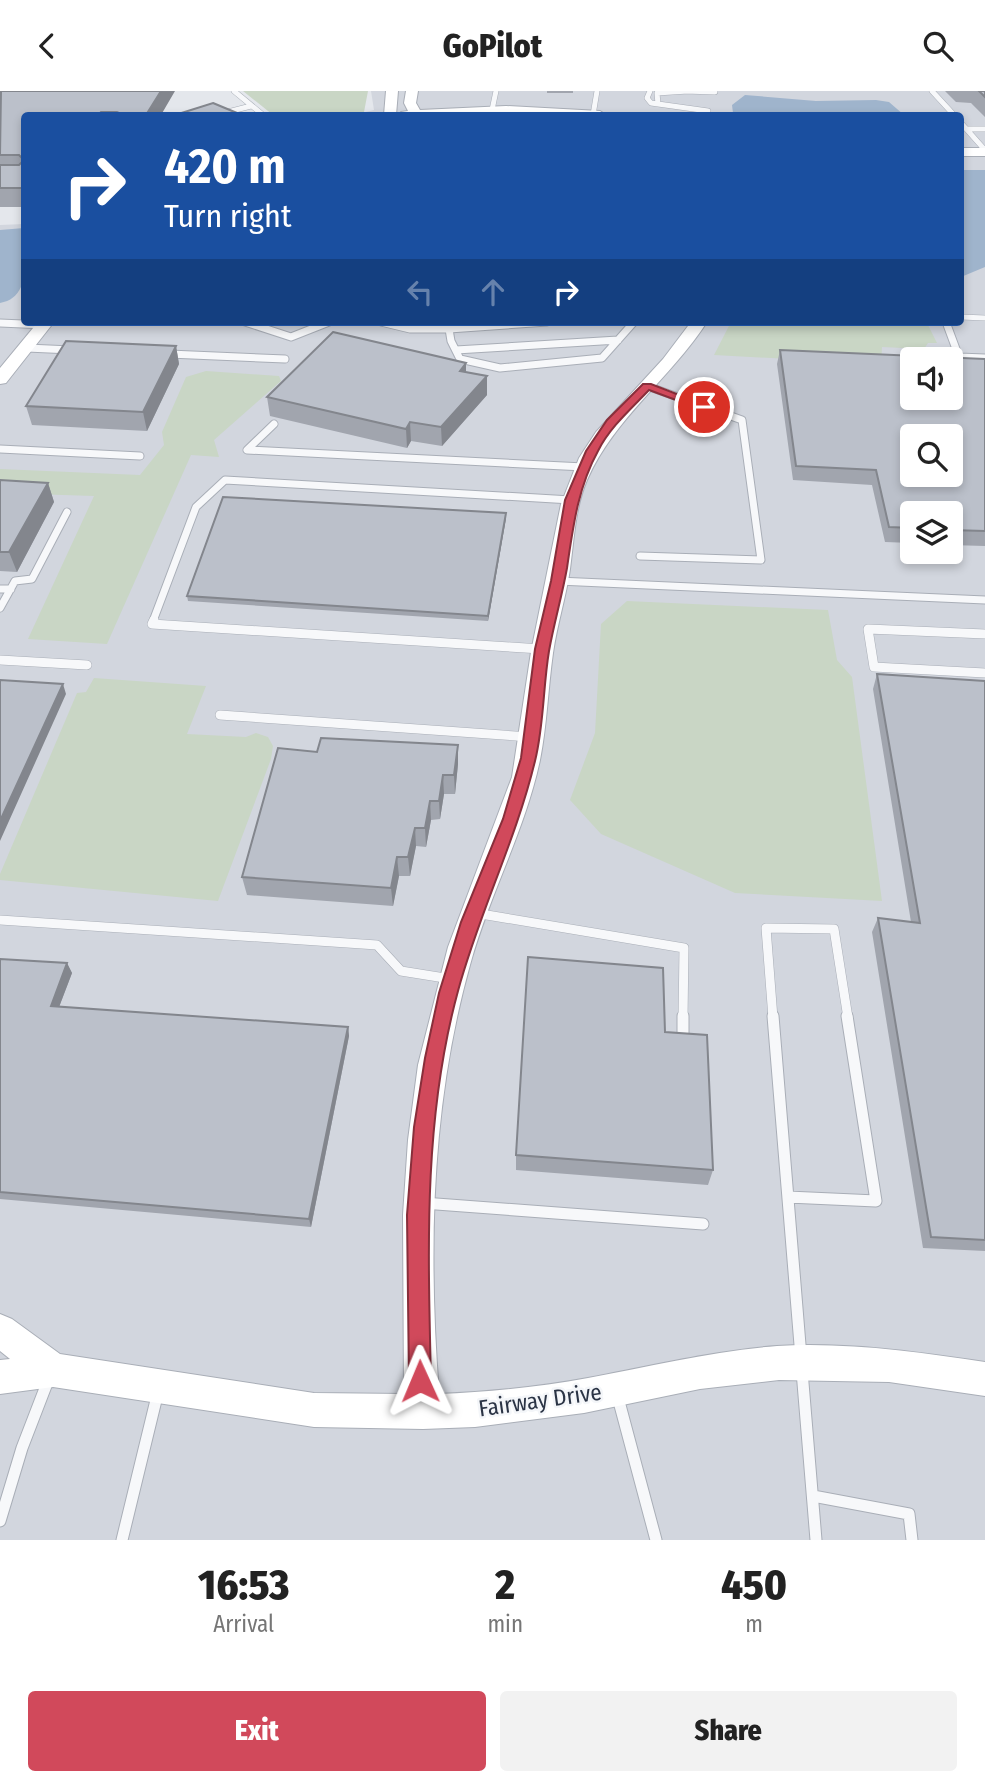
<!DOCTYPE html>
<html lang="en">
<head>
<meta charset="utf-8">
<style>
	body { margin:0; font-family:"Fira Sans Condensed",sans-serif; background:#f2f2f2; color:#222; height:100vh; display:flex; flex-direction:column; font-size:26px; white-space:nowrap }
	* { box-sizing:border-box; margin:0 }
	p { font-size:23px; color:#767676 }
	.icon { flex:none; width:38px; height:38px; fill:none; stroke:currentColor; stroke-width:2; stroke-linecap:round; stroke-linejoin:round }
	.map { position:relative; height:1449px; overflow:hidden }
	.sheet { display:flex; flex-direction:column; background:#fff; flex:1 }
	.sheet>* { flex:none }
	.hud { position:absolute; left:21px; top:21px; width:943px; height:214px; border-radius:7px; box-shadow:0 4px 10px #0003; background:#1a4fa0; color:#fff; overflow:hidden }
	.buttons { position:absolute; left:900px; top:256px; display:grid; gap:14px }
	.buttons a { display:grid; place-items:center; width:63px; height:63px; border-radius:7px; background:#fff; box-shadow:0 4px 10px #0003; font-size:35px }
	.pin { position:absolute; display:grid; place-items:center; width:60px; height:60px; color:#fff; margin:-30px; border:4px solid #fff; border-radius:50%; box-shadow:0 2px 7px #0007 }
	.me { position:absolute; width:77px; margin:-38px; rotate:359deg; stroke-linejoin:round; filter:drop-shadow(0 0 5px #0008) }
	.turn { display:flex; align-items:center; gap:24px; height:147px; padding:0 28px; font-size:32px }
	.turn .icon { width:91px; height:91px; stroke-width:2.5 }
	.turn b { display:block; font-size:49px; line-height:60px }
	.lanes { display:flex; align-items:center; height:66px; padding:0 28px; background:#0003; justify-content:center; gap:35px; direction:ltr }
	.lanes .off { opacity:.35 }
	.eta { display:flex; justify-content:space-evenly; align-items:center; height:119px; text-align:center }
	.eta b { font-size:42px; font-weight:800; line-height:49px }
	.primary-button { display:flex; gap:14px; margin-top:auto; padding:14px 28px }
	.primary-button a { flex:1; height:80px; border-radius:7px; background:#d1495b; color:#fff; font-size:28px; font-weight:800; line-height:80px; text-align:center }
	.primary-button a+a { background:#f2f2f2; color:#222 }
	header { display:flex; justify-content:space-between; align-items:center; height:91px; padding:0 28px; background:#fff; font-size:32px; font-weight:800 }
	.map>svg:first-child { display:block }
	.built { fill:#d2d6de; fill-rule:evenodd }
	.green { fill:#c9d6c5 }
	.water { fill:#9fb4cc }
	.lines { fill:none; stroke-linecap:round; stroke-linejoin:round }
	.lane-far3-casing { stroke:#a9aeb7; stroke-width:6 }
	.lane-far2-casing { stroke:#a9aeb7; stroke-width:9 }
	.lane-far1-casing { stroke:#a9aeb7; stroke-width:10 }
	.lane-casing { stroke:#a9aeb7; stroke-width:13 }
	.secondary-casing { stroke:#a9aeb7; stroke-width:2 }
	.lane-far3 { stroke:#f7f8fa; stroke-width:5 }
	.lane-far2 { stroke:#f7f8fa; stroke-width:7 }
	.lane-far1 { stroke:#f7f8fa; stroke-width:9 }
	.lane { stroke:#f7f8fa; stroke-width:11 }
	.secondary { fill:#fff; fill-rule:evenodd }
	.wall { fill:#a1a5ae }
	.shaded-wall { fill:#83868d }
	.building { fill:#bbc0ca; stroke:#83868d; stroke-width:2; fill-rule:evenodd }
	.route { fill:#d1495b; stroke:#882f3b; stroke-width:2 }
	.labels { text-anchor:middle; stroke-width:5; stroke-linejoin:round; paint-order:stroke }
	.near-street-label { font-size:23px; fill:#2b3445; stroke:#f4f6f9 }
</style>
</head>
<body>
<header><svg class="icon" aria-label="back" viewBox="0 0 24 24"><path d="M15 5l-7 7 7 7"/></svg>GoPilot<svg class="icon" aria-label="search" viewBox="0 0 24 24"><circle cx="10" cy="10" r="6"/><path d="M15 15l6 6"/></svg></header>
<div class="map">
<svg width="985" height="1449" viewBox="0 0 985 1449">
	<rect width="100%" height="100%" fill="#e4e7ec"/>
	<!-- built -->
	<path class="built" d="M371,0H985V1449H0V134L24,133V231H961V24H353L374,19ZM912,268H950V306H912ZM912,345H950V383H912ZM912,422H950V460H912Z"/>
	<!-- green -->
	<path class="green" d="M243,0H368L364,21L333,24H273Z
		M731,231L928,234L937,252H928L924,258L882,256L881,273L714,264Z
		M206,280L279,285L281,290L214,349L219,366L191,364L107,553L28,548L94,405L0,402V378L140,384L164,354L162,341L186,286Z
		M627,510L828,519L837,569L852,586L882,810L735,802L601,743L570,709L595,642L601,533Z
		M94,587L206,595L187,643L246,646L256,642L268,646L273,655L271,668L218,810L0,789V783L77,602L86,601Z"/>
	<!-- water -->
	<path class="water" d="M745,4L816,10L876,9L889,11L904,24H737L733,22L732,14Z
		M961,79H985V176L961,186Z
		M24,137C25,162 33,207 0,212V139Z"/>
	<g class="lines">
		<defs>
			<path id="lane-far3" d="M234,0L263,24
				M650,0L647,7L651,12L708,20
				M685,0L715,1
				M932,0L954,24
				M658,13L657,2L688,0
				M492,19L496,0
				M216,24L251,15
				M593,24L597,0
				M961,32L985,59
				M967,38H985
				M961,226L985,227"/>
			<path id="lane-far2" d="M245,231L291,246L329,231
				M381,231L410,238H449L451,250L460,268L500,277L602,267L634,231
				M449,231V238L547,231
				M946,231L959,266L985,267
				M0,232L45,234
				M27,257L71,259
				M456,259L618,249
				M169,263L285,268
				M274,333L247,359L584,376
				M0,358L140,365
				M640,465L761,469L742,329L647,295
				M558,490L985,509
				M0,498H11
				M0,517L15,490L32,488L67,421
				M153,530L196,416L225,389L571,409"/>
			<path id="lane-far1" d="M154,529L152,533L541,558
				M985,543L868,538L874,576L985,582
				M0,569L87,574
				M220,624L530,646
				M475,822L684,857L683,927
				M0,829L377,854L401,880L451,888
				M773,927L766,837L834,838L848,927"/>
			<path id="lane" d="M773,925L801,1266
				M683,947V925
				M788,1106L876,1110L847,925
				M423,1112L703,1133
				M802,1280L816,1449
				M617,1303L656,1449
				M813,1405L909,1423L912,1449
				M0,1430L22,1357L49,1287
				M122,1449L158,1301"/>
			<path id="secondary" d="M386,0H398L396,24H384Z
				M406,0H418L416,12L420,19L506,15L600,20L606,24H399L401,21L408,20L404,12Z
				M961,57H985V65H961Z
				M38,231H54L6,292L0,293V277Z
				M691,231H707C671,287 614,327 587,389C575,417 574,448 570,478C566,506 557,534 553,562C548,597 547,634 540,669C525,740 489,804 470,874C431,1013 428,1159 439,1303C488,1301 539,1296 588,1287C651,1275 713,1260 777,1255C847,1251 917,1261 985,1271V1305L889,1291L779,1289L700,1298L584,1322L475,1336L423,1338L314,1336L53,1296L0,1303V1269L10,1268L0,1260V1223L12,1228L60,1263L314,1302L404,1303L403,1124L408,1049L418,974L448,856L512,686L531,561L561,413L579,367L596,341L663,268Z"/>
		</defs>
		<!-- lane-far3 casing -->
		<use href="#lane-far3" class="lane-far3-casing"/>
		<!-- lane-far2 casing -->
		<use href="#lane-far2" class="lane-far2-casing"/>
		<!-- lane-far1 casing -->
		<use href="#lane-far1" class="lane-far1-casing"/>
		<!-- lane casing -->
		<use href="#lane" class="lane-casing"/>
		<!-- secondary casing -->
		<use href="#secondary" class="secondary-casing"/>
		<!-- lane-far3 -->
		<use href="#lane-far3" class="lane-far3"/>
		<!-- lane-far2 -->
		<use href="#lane-far2" class="lane-far2"/>
		<!-- lane-far1 -->
		<use href="#lane-far1" class="lane-far1"/>
		<!-- lane -->
		<use href="#lane" class="lane"/>
		<!-- secondary -->
		<use href="#secondary" class="secondary"/>
	</g>
	<!-- wall -->
	<path class="wall" d="M0,0L161,24H24V116H0Z
		M547,0H573V2H547Z
		M945,0H985V26L971,12L956,11Z
		M176,255L179,273L147,340L32,334L26,315Z
		M780,259L985,268V455L950,454V422H912V452L885,451L872,394L793,389L777,273Z
		M466,272V281L487,304L442,355L411,350L407,357L270,325L267,306Z
		M0,389L48,392L54,411L17,481L0,480Z
		M506,427L488,530L188,510L187,505Z
		M877,583L985,590V1160L923,1157L872,841L878,827L911,831L873,598Z
		M458,654V673L455,703H444L440,728L431,729L426,756L416,755L410,785H399L393,815L247,804L242,786L317,661Z
		M0,868L67,872L72,882L59,916L348,936L349,945L311,1136L0,1108Z
		M516,1064L713,1079L708,1094L516,1079Z"/>
	<!-- shaded-wall -->
	<path class="shaded-wall" d="M161,0H175L161,24H146Z
		M176,255L179,273L147,340L143,321Z
		M466,272V291L460,280Z
		M487,285V304L442,355L441,336Z
		M410,331L411,350L407,357L406,338Z
		M48,392L54,411L17,481L9,461Z
		M506,422V427L488,530V525Z
		M63,593L66,603L0,750V730Z
		M458,654V673L455,703L454,684Z
		M443,684L444,703L440,728L439,710Z
		M430,710L431,729L426,756L425,737Z
		M415,737L416,755L410,785L408,766Z
		M397,766L399,785L393,815L391,797Z
		M67,872L72,882L56,924L51,915Z
		M348,936L349,945L311,1136L309,1128Z"/>
	<!-- building -->
	<path class="building" d="M1,0H161L146,24H123L117,21H101L98,24H24V97H0V74H19L24,69L19,64H0Z
		M979,0H985V6Z
		M213,12L237,22L231,24H175Z
		M333,241L466,272L460,280L487,285L441,336L410,331L406,338L267,306Z
		M66,250L176,255L143,321L26,315Z
		M780,259L985,268V440L950,439V422H912V437L889,436L876,379L796,375ZM912,268H950V306H912ZM912,345H950V383H912Z
		M0,389L48,392L9,461H0Z
		M223,406L506,422L488,525L187,505Z
		M877,583L985,590V1149L931,1146L878,827L920,832Z
		M0,589L63,593L0,730Z
		M321,647L458,654L454,684H443L439,710H430L425,737H415L408,766H397L391,797L242,786L278,657L317,661Z
		M528,866L663,877L665,941L707,944L713,1079L516,1064Z
		M0,868L67,872L51,915L348,936L309,1128L0,1101Z"/>
	<!-- route -->
	<path class="route" d="M643,293H651L710,316L700,318L649,299C631,318 610,336 598,360C578,396 573,436 567,477C562,505 554,532 549,560C543,596 544,634 535,670C516,749 479,822 458,900C423,1028 428,1159 431,1290L428,1298L420,1301L412,1298L409,1290L407,1124L414,1036L425,967L439,902L461,831L503,728L521,667L535,558L551,490L565,409L586,360L607,329Z"/>
	<g class="labels">
		<!-- near-street labels -->
		<g class="near-street-label">
			<text transform="translate(540 1309) rotate(-8)" y="8">Fairway Drive</text>
		</g>
	</g>
</svg>
<div class="buttons">
<a><svg class="icon" aria-label="sound" viewBox="0 0 24 24"><path d="M4 9h4l5-4v14l-5-4H4zM17 9q2 3 0 6"/></svg></a>
<a><svg class="icon" aria-label="search" viewBox="0 0 24 24"><circle cx="10" cy="10" r="6"/><path d="M15 15l6 6"/></svg></a>
<a><svg class="icon" aria-label="layers" viewBox="0 0 24 24"><path d="M12 4l9 5-9 5-9-5zM3 14l9 5 9-5"/></svg></a>
</div>
<div class="pin" style="left:704px;top:316px;background:#d93025"><svg class="icon" aria-label="arrive" viewBox="0 0 24 24"><path d="M6 21V4h12l-3 4 3 4H6"/></svg></div>
<svg class="me" style="left:420px;top:1290px" viewBox="-20 -20 40 40"><path d="M0-17L14 15 0 8-14 15z" fill="#d1495b" stroke="#fff" stroke-width="4"/></svg>
<div class="hud">
<div class="turn"><svg class="icon" aria-label="right" viewBox="0 0 24 24"><path d="M7 20v-9h11M14 6l5 5-5 5"/></svg><div><b>420 m</b>Turn right</div></div>
<div class="lanes"><svg class="icon off" aria-label="left" viewBox="0 0 24 24"><path d="M17 20v-9H6M10 6l-5 5 5 5"/></svg><svg class="icon off" aria-label="ahead" viewBox="0 0 24 24"><path d="M12 20V5M6 11l6-6 6 6"/></svg><svg class="icon" aria-label="right" viewBox="0 0 24 24"><path d="M7 20v-9h11M14 6l5 5-5 5"/></svg></div>
</div>
</div>
<section class="sheet">
<div class="eta">
<div><b>16:53</b><p>Arrival</p></div>
<div><b>2</b><p>min</p></div>
<div><b>450</b><p>m</p></div>
</div>
<div class="primary-button"><a>Exit</a><a>Share</a></div>
</section>
</body>
</html>
